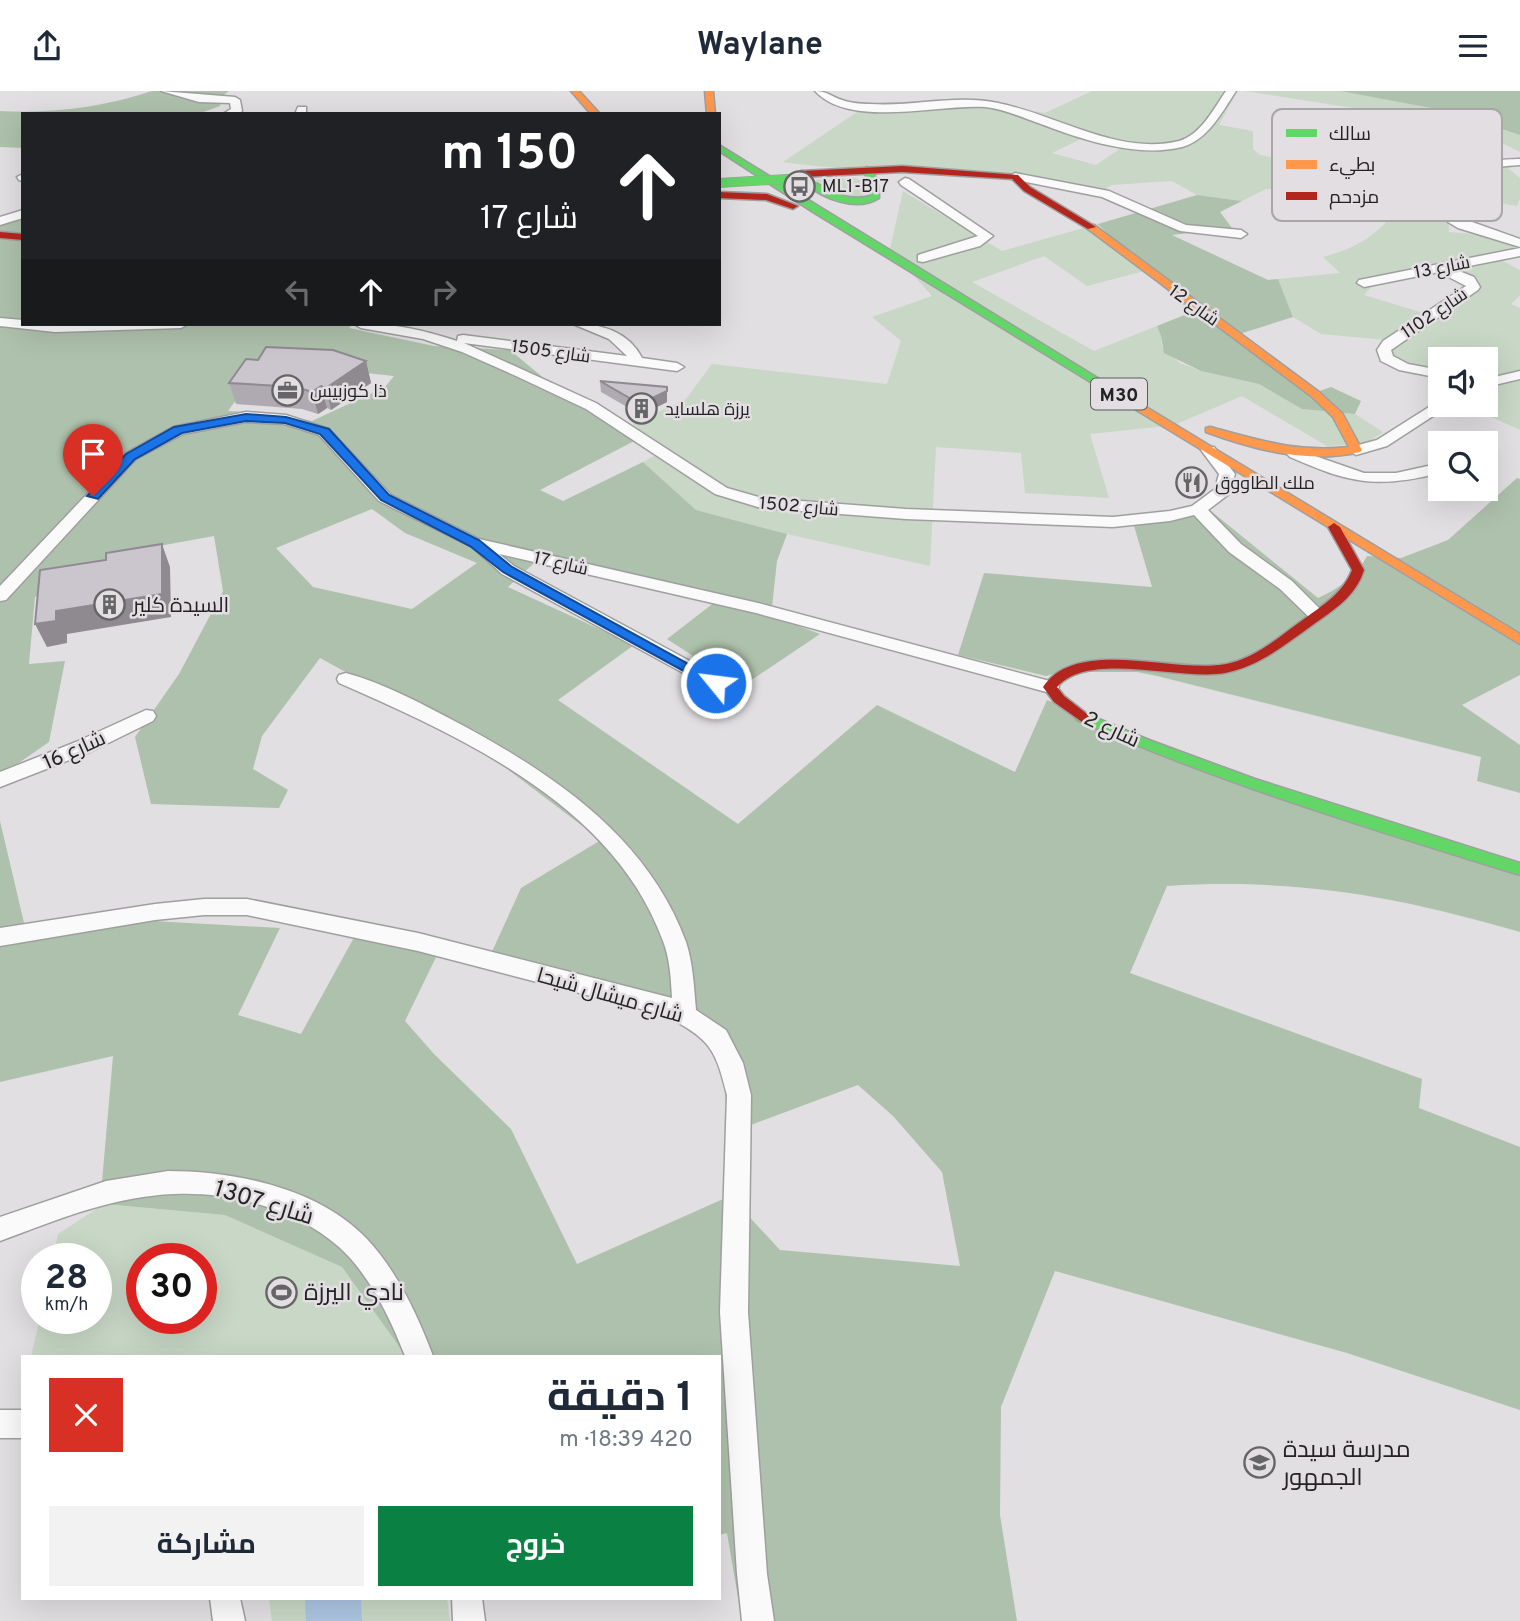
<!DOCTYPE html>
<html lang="ar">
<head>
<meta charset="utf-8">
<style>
	body { margin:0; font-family:Overpass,Cairo,sans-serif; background:#f2f2f3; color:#1f2937; direction:rtl; height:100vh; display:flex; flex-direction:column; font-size:26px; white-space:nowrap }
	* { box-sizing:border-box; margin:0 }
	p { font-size:23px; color:#747a83 }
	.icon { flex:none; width:38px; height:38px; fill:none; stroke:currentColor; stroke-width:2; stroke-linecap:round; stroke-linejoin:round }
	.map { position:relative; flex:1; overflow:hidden; direction:ltr }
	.sheet { position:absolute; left:21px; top:1264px; width:700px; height:245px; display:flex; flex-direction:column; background:#fff; border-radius:0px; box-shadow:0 7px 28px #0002; direction:rtl }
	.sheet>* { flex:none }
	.top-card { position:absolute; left:21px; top:21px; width:700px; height:214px; border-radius:0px; box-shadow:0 7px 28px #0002; direction:rtl; background:#202124; color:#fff; overflow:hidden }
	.buttons { position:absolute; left:1428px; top:256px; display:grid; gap:14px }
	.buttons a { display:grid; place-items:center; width:70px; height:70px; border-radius:0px; background:#fff; box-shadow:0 7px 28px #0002; font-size:35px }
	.speed { position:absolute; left:21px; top:1152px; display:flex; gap:14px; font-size:35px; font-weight:700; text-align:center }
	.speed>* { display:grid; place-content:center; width:91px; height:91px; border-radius:50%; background:#fff; box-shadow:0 7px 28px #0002; line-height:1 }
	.speed small { font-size:18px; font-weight:400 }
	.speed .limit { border:10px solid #d22; background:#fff; color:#111 }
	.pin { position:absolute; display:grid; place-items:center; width:60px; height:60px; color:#fff; margin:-72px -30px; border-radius:50% 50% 50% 0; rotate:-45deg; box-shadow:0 0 7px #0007 }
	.pin .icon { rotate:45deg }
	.me { position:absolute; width:77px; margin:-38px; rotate:299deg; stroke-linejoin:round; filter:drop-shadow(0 0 5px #0008) }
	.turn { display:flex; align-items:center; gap:24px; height:147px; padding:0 28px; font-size:32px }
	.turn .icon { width:91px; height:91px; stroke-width:2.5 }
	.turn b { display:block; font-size:49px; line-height:60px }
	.lanes { display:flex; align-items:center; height:66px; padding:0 28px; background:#0003; justify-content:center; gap:35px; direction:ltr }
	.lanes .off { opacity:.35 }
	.round { display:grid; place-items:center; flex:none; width:74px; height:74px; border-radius:0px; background:#f2f2f3 }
	.headline { display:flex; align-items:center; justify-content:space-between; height:119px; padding:0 28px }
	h1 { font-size:42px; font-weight:700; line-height:52px }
	.button { display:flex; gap:14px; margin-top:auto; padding:14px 28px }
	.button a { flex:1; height:80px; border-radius:0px; background:#0b8043; color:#fff; font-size:28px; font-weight:700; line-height:80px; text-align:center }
	.button a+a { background:#f2f2f3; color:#1f2937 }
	header { display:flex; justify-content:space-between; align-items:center; height:91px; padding:0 28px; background:#fff; font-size:32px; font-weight:700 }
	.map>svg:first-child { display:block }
	.green { fill:#c8d7c6; fill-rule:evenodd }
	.forest { fill:#aec1ac; fill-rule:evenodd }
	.water { fill:#acc4e1 }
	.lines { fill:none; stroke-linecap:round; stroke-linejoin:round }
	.street-casing { stroke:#a09fa0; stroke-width:3 }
	.fast-casing { stroke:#a09fa0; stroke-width:3 }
	.slow-casing { stroke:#a09fa0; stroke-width:3 }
	.jam-casing { stroke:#a09fa0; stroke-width:3 }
	.street { fill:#fafafa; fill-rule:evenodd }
	.fast { fill:#63d668; fill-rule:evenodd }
	.slow { fill:#ff974d; fill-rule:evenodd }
	.jam { fill:#b3261e; fill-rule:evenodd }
	.fast-bridge-casing { stroke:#a09fa0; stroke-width:10; stroke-linecap:butt }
	.fast-bridge { stroke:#63d668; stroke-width:9 }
	.wall { fill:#afa9b1 }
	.shaded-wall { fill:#8e8a90 }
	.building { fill:#cbc5ce; stroke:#8e8a90; stroke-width:2 }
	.route { fill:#1a73e8; stroke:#114b97; stroke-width:2 }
	.labels { text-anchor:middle; stroke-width:5; stroke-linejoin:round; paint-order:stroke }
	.far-poi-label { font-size:18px; fill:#242324; stroke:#e2dee2; text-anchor:start }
	.far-street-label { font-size:18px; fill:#242324; stroke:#e2dee2 }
	.shield { fill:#e2dee2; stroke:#5d5b5d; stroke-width:2 }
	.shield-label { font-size:19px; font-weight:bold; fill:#242324 }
	.poi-label { font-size:21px; fill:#242324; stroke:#e2dee2; text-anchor:start }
	.street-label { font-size:21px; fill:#242324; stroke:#e2dee2 }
	.near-street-label { font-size:24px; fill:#242324; stroke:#e2dee2 }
	.near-poi-label { font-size:24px; fill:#242324; stroke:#e2dee2; text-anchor:start }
	.key { fill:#e2dee2; stroke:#a9a6a9; stroke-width:2 }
	.key-label { font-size:19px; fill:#242324 }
</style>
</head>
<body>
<header><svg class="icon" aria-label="menu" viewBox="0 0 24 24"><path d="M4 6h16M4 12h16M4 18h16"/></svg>Waylane<svg class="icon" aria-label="share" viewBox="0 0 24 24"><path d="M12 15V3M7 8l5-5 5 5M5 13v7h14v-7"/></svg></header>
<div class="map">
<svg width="1520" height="1530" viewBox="0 0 1520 1530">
	<rect width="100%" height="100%" fill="#e1dfe1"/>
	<!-- green -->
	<path class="green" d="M1092,0H1222L1236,3L1219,34L1253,40V58L1260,64L1326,76L1348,93L1266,98L1242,110L1197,104L1172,90L1111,94L1095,106C996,77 886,86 783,71L860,19L965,9L1045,22ZM1083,47L1121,56V57L1096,74L1052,62Z
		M1245,0H1340L1447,20L1520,44V61L1476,39L1450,32Z
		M1520,66V74L1508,77L1520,87V107L1517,115L1453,104L1454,76Z
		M855,87L868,93L861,109L811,89Z
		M903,100L1002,160L1098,133L1144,180L1087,195L1044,165L972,191L1094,260L1157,235L1161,245L1162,256L1180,272L1201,280L1259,293L1302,318L1355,323L1383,341L1365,353L1327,355L1242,305L1174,334L1090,343L1109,407L1025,402L1021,362L936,356L930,475L787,443L696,419L643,371L665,359L633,333L686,308L712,273L887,293L901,250L872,226L932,205L890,158Z
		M1405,108L1448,115L1449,141L1486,144L1520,156V160L1503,170L1520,179V204L1511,213L1520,217V339L1463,313H1486V268H1440V284L1412,279L1387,269L1386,249L1321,243L1293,226L1278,188L1340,182L1323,166C1362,156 1382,140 1405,108ZM1444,178L1476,192L1430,224L1364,204L1373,194Z
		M104,1113L225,1124L342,1176L406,1265H31L40,1227H96V1167H53L58,1143ZM142,1167H201V1227H142Z
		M269,1507H447L450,1530H272Z"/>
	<!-- forest -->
	<path class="forest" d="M152,0H229L222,5L220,15L198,23H23V57L0,56V20C51,23 104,16 152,0Z
		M1340,0H1520V44L1447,20Z
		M1197,104L1242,110L1220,121L1232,137L1172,144L1268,189L1278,188L1293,226L1230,246L1317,301L1331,296L1361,310L1355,323L1302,318L1259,293L1201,280L1164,262L1161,245L1157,235L1192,221L1144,180L1098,133Z
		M23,122V233H38L36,237L117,233H353L349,237L434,255L510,259L546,289L638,348L540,399L563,410L643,371L696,419L787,443L777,470L771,525L820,543L741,596L667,548L715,511L533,473L508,496L634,554L558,609L738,733L877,614L1015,681L1047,609L1520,786V841C1396,805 1298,787 1167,795L1130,882L1422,988L1419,1017L1520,1056V1319L1347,1262L1055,1180L1001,1316L1000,1424L1017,1530H742L727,1442L719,1444V1265H406L342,1176L225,1124L104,1113L101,1102L113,965L0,991V730L25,836L153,830L280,837L238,924L301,943L357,841L437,864L405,930L434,963L511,1038L577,1173L730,1105L780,1159L960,1175L942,1081L893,1025L858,994L732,1041L717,959L682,927L485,876L521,797L601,749L468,648L320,567L262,645L253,678L288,699L279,717L151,713L135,646L179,583L223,500L214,445L137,459L35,506L29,573L65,570L49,651L0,685V130ZM264,271L394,285L385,296L312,330L272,322L228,320ZM372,418L405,442L477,472L412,518L313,496L276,457Z
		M1517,387L1520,388V584L1462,614L1520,654V702L1477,690L1481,666L1157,585L1137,581H1062L1046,585L958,564L984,482L1152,496L1132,428L1206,416L1318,507C1338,498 1357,485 1367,465L1401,467L1448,449Z"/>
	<!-- water -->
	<path class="water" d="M361,1507L362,1530H306L305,1508Z"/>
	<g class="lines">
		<defs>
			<path id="street" d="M161,0L235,6L240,9L242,20L239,23H223L231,18L230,12L199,11Z
				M815,0C826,0 829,4 839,8C849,12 860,13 870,13C913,16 956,3 998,12C1055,23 1118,65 1179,50C1201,44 1214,17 1226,0H1236C1222,21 1208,49 1182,56C1137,67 1083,49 1041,33C1023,27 1005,18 985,16C938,13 850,38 815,0Z
				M298,16H306V23H295Z
				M1520,68V74C1505,75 1463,78 1454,92C1449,101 1455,117 1458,126L1520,148V156L1458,137L1448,131C1422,75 1478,69 1520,68Z
				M1015,82L1109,100L1186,134L1241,139L1247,143L1241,147L1180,140L1102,106L1011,88L1009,86Z
				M23,83V90L19,89L17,86Z
				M905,87L909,88L993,145L980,155L923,171L918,170V164L978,145L901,94L899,91Z
				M23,119V127L0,134V126Z
				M1520,157V165L1454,178L1474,186L1480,196L1478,199L1391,259L1393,265L1408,273L1440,279V287L1399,279L1381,270L1377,259L1383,250L1466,195L1439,181L1364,196L1357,192L1359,189Z
				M0,227L23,229V233H188L181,237L55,241L0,235Z
				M354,233C390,231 424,239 457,250L458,245L463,244L627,265L609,248L573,233C601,232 629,241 642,267L677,272L684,276L677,280L464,252L596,312L727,397L762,407L906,418L1113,426L1170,420L1192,415L1215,398L1219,383L1201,359L1204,356H1214L1235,383L1229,403L1208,419L1241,453L1292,490L1326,524L1317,530L1311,528L1280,498L1229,461L1194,424L1170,430L1113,436L906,428L761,417L715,403L586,318L516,285L462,261L423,248L361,237Z
				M1520,280V288L1486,296V288Z
				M1440,309V313H1449L1447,316L1387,355L1356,364L1348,359L1351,356L1377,349Z
				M246,321L286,324L329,338L391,404L479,448L758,512L1057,592L1059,596L1057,600L1050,602L756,522L499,463L514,475L723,588L725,592L723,596H709L502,483L472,456L379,410L319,344L284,333L246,331L183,343L136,368L6,509L0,510V495L126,362L173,336Z
				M1295,358L1364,382H1396L1437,373L1440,374V382C1376,398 1349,392 1290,366L1287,363L1290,360Z
				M346,582C386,593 426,615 462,634C555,684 648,747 686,851C693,872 694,896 696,919L726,939L743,972L751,1004L748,1221L767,1483L774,1530H742L737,1483L720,1221L727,1004C715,955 709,948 664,924L418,860L247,824H204L155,829L0,855V837L155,813L204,808H247L418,842L672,907C671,888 670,868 663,850C614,714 462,646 339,592L337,588L339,584Z
				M146,619L153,620L156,625L153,630L90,661L0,696V681L76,651Z
				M168,1080C235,1080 319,1097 367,1148C397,1180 418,1225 433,1265H405C390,1227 370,1184 339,1156C288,1111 209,1095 143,1106C94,1113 46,1133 0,1150V1126L106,1090Z
				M0,1319H23V1347H0Z
				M210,1507H240L245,1530H213Z
				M452,1507H482L485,1530H453Z"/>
			<path id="fast" d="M719,54L1148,318L1138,320L813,121L719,60Z
				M867,76C877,82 879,96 879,107C857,121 824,108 806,93L810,90C830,98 847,112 870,105L871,95L863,79Z
				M1082,621L1151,650L1255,688L1520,772V784C1371,738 1220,692 1077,629L1075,626L1077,623Z"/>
			<path id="slow" d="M571,0H579L600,23H591Z
				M705,0H713L715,23H707Z
				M1088,134H1094L1319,301L1342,322L1362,359L1360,361C1308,373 1255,359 1206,341V337L1210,336C1259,349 1297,362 1349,356L1333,326L1311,305L1088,138Z
				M1138,316H1146L1520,543V553L1138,320Z"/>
			<path id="jam" d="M902,75L1018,84L1030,96L1096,136L1088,138L1024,100L1012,88L902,81L801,86L797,83L801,80Z
				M719,101L767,103L798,115L793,118L766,109L719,107Z
				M0,141L23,143V149L0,147Z
				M1334,432L1340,436L1364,479C1356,505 1335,518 1314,533C1286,553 1260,575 1225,582C1180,590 1089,559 1057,596L1064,605L1087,623L1089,626L1087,629L1082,631L1054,611L1043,596C1077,545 1175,583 1226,573C1256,567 1280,545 1304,528C1323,514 1343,502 1352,479L1328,436Z"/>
		</defs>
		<!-- street casing -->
		<use href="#street" class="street-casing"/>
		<!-- fast casing -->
		<use href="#fast" class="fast-casing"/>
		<!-- slow casing -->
		<use href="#slow" class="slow-casing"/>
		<!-- jam casing -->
		<use href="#jam" class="jam-casing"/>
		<!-- street -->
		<use href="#street" class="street"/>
		<!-- fast -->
		<use href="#fast" class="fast"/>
		<!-- slow -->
		<use href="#slow" class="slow"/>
		<!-- jam -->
		<use href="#jam" class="jam"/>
		<defs>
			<path id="fast-bridge" d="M719,92L804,87"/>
		</defs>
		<!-- fast-bridge casing -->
		<use href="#fast-bridge" class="fast-bridge-casing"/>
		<!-- fast-bridge -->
		<use href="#fast-bridge" class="fast-bridge"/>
	</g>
	<!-- wall -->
	<path class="wall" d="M366,270L371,292L331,319L327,317L318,323L302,318L236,313L229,292Z
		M600,290L667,296V311L641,324L601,301Z"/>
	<!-- shaded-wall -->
	<path class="shaded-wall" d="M366,270L371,292L331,319L326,297Z
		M321,295L327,317L318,323L312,301Z
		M667,300V311L641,324L640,313Z
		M162,453L170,476L171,526L67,543V552L47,556L35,533Z"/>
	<!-- building -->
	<path class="building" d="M266,256L333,259L366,270L326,297L321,295L312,301L296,296L229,292L246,268L258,269Z
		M600,290L667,296V300L640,313Z
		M162,453V503L56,520V530L35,533L40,479L106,469V462Z"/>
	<!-- route -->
	<path class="route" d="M246,323L286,326L329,338L389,404L479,449L512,476L723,592L716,596L711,595L503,481L470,455L381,409L320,343L285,332L246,330L182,342L135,368L98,408L87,405L126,363L174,336Z"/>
	<!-- icons -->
	<defs>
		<symbol id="bus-ring" viewBox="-11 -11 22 22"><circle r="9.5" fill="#e2dee2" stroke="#666566" stroke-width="1.5"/><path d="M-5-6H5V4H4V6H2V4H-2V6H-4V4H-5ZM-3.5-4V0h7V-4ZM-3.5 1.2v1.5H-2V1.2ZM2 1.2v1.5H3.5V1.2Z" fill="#666566"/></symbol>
		<symbol id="office-ring" viewBox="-11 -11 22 22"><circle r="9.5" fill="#e2dee2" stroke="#666566" stroke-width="1.5"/><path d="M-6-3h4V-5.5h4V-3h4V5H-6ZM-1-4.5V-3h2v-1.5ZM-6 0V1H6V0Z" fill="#666566"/></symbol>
		<symbol id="building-ring" viewBox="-11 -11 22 22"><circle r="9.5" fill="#e2dee2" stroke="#666566" stroke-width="1.5"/><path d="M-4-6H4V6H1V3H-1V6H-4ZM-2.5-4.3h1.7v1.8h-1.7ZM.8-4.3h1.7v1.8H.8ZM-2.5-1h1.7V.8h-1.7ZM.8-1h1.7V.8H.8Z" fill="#666566"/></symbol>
		<symbol id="restaurant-ring" viewBox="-11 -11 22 22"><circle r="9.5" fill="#e2dee2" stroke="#666566" stroke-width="1.5"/><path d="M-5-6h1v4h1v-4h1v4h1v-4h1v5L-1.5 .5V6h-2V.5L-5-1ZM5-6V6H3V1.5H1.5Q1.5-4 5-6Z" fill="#666566"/></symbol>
		<symbol id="stadium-ring" viewBox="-11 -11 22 22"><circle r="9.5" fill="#e2dee2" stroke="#666566" stroke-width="1.5"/><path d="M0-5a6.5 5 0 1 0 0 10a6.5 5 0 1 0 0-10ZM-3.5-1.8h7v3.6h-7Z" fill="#666566"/></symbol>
		<symbol id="school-ring" viewBox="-11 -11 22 22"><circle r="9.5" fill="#e2dee2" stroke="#666566" stroke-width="1.5"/><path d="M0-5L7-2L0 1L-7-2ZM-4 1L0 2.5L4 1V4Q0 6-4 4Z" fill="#666566"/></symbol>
	</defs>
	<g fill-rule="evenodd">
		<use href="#bus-ring" x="782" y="78" width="35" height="35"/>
		<use href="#office-ring" x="270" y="282" width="35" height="35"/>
		<use href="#building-ring" x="624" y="300" width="35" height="35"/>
		<use href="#restaurant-ring" x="1174" y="374" width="35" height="35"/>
		<use href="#building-ring" x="92" y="496" width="35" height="35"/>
		<use href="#stadium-ring" x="264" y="1184" width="35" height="35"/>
		<use href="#school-ring" x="1242" y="1354" width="35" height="35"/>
	</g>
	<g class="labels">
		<!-- far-poi labels -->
		<g class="far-poi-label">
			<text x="822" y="101">ML1-B17</text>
			<text x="310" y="306">ذا كوزبيس</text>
			<text x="665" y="324">يرزة هلسايد</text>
			<text x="1215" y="398">ملك الطاووق</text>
		</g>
		<!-- far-street labels -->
		<g class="far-street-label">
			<text transform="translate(1442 176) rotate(-11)" y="6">شارع 13</text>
			<text transform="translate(1194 214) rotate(36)" y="6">شارع 12</text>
			<text transform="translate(1434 222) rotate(-34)" y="6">شارع 1102</text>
			<text transform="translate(551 260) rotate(8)" y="6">شارع 1505</text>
			<text transform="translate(799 415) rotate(5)" y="6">شارع 1502</text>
			<text transform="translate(561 472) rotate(13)" y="6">شارع 17</text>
		</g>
		<!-- shield labels -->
		<rect class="shield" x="1091" y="287.5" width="56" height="31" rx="5"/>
		<g class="shield-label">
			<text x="1119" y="310">M30</text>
		</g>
		<!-- poi labels -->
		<g class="poi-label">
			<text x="133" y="521">السيدة كلير</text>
		</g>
		<!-- street labels -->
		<g class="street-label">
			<text transform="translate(1112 638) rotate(25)" y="7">شارع 2</text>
			<text transform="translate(74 659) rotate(-24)" y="7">شارع 16</text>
			<text transform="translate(610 904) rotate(16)" y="7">شارع ميشال شيحا</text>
		</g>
		<!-- near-street labels -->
		<g class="near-street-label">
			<text transform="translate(264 1111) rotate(17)" y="8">شارع 1307</text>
		</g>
		<!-- near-poi labels -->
		<g class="near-poi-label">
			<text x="304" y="1209">نادي اليرزة</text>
			<text x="1283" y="1366">مدرسة سيدة<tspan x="1283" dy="28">الجمهور</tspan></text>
		</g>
	</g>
	<!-- legend -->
	<rect x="1272" y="18" width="230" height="112" rx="10" class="key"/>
	<rect x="1286" y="38" width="31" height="8" fill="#63d668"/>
	<rect x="1286" y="69" width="31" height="9" fill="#ff974d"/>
	<rect x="1286" y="101" width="31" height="8" fill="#b3261e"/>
	<g class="key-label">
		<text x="1329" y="49">سالك</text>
		<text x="1329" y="80">بطيء</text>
		<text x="1329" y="112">مزدحم</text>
	</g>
</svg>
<div class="buttons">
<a><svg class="icon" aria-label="sound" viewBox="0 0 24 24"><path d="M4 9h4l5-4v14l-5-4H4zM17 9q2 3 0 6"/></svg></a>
<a><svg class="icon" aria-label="search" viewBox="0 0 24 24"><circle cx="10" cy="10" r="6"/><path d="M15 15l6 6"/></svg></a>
</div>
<div class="speed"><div>28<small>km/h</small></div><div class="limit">30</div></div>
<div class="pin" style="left:93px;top:405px;background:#d93025"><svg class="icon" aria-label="arrive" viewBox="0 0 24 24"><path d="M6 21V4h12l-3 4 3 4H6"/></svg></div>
<svg class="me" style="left:716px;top:592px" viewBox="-20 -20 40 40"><circle r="17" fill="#1a73e8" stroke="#fff" stroke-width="3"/><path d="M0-11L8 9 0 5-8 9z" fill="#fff"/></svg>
<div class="top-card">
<div class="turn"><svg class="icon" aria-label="ahead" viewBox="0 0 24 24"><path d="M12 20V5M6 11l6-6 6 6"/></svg><div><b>150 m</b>شارع 17</div></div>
<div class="lanes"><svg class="icon off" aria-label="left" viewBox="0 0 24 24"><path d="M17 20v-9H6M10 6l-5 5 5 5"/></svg><svg class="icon" aria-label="ahead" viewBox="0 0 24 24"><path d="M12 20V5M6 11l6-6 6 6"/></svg><svg class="icon off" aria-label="right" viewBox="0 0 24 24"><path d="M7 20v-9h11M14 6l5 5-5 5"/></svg></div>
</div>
<section class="sheet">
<div class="headline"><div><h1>1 دقيقة</h1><p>420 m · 18:39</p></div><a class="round" style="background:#d93025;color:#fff"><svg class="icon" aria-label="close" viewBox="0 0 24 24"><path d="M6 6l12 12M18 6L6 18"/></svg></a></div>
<div class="button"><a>خروج</a><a>مشاركة</a></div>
</section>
</div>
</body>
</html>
